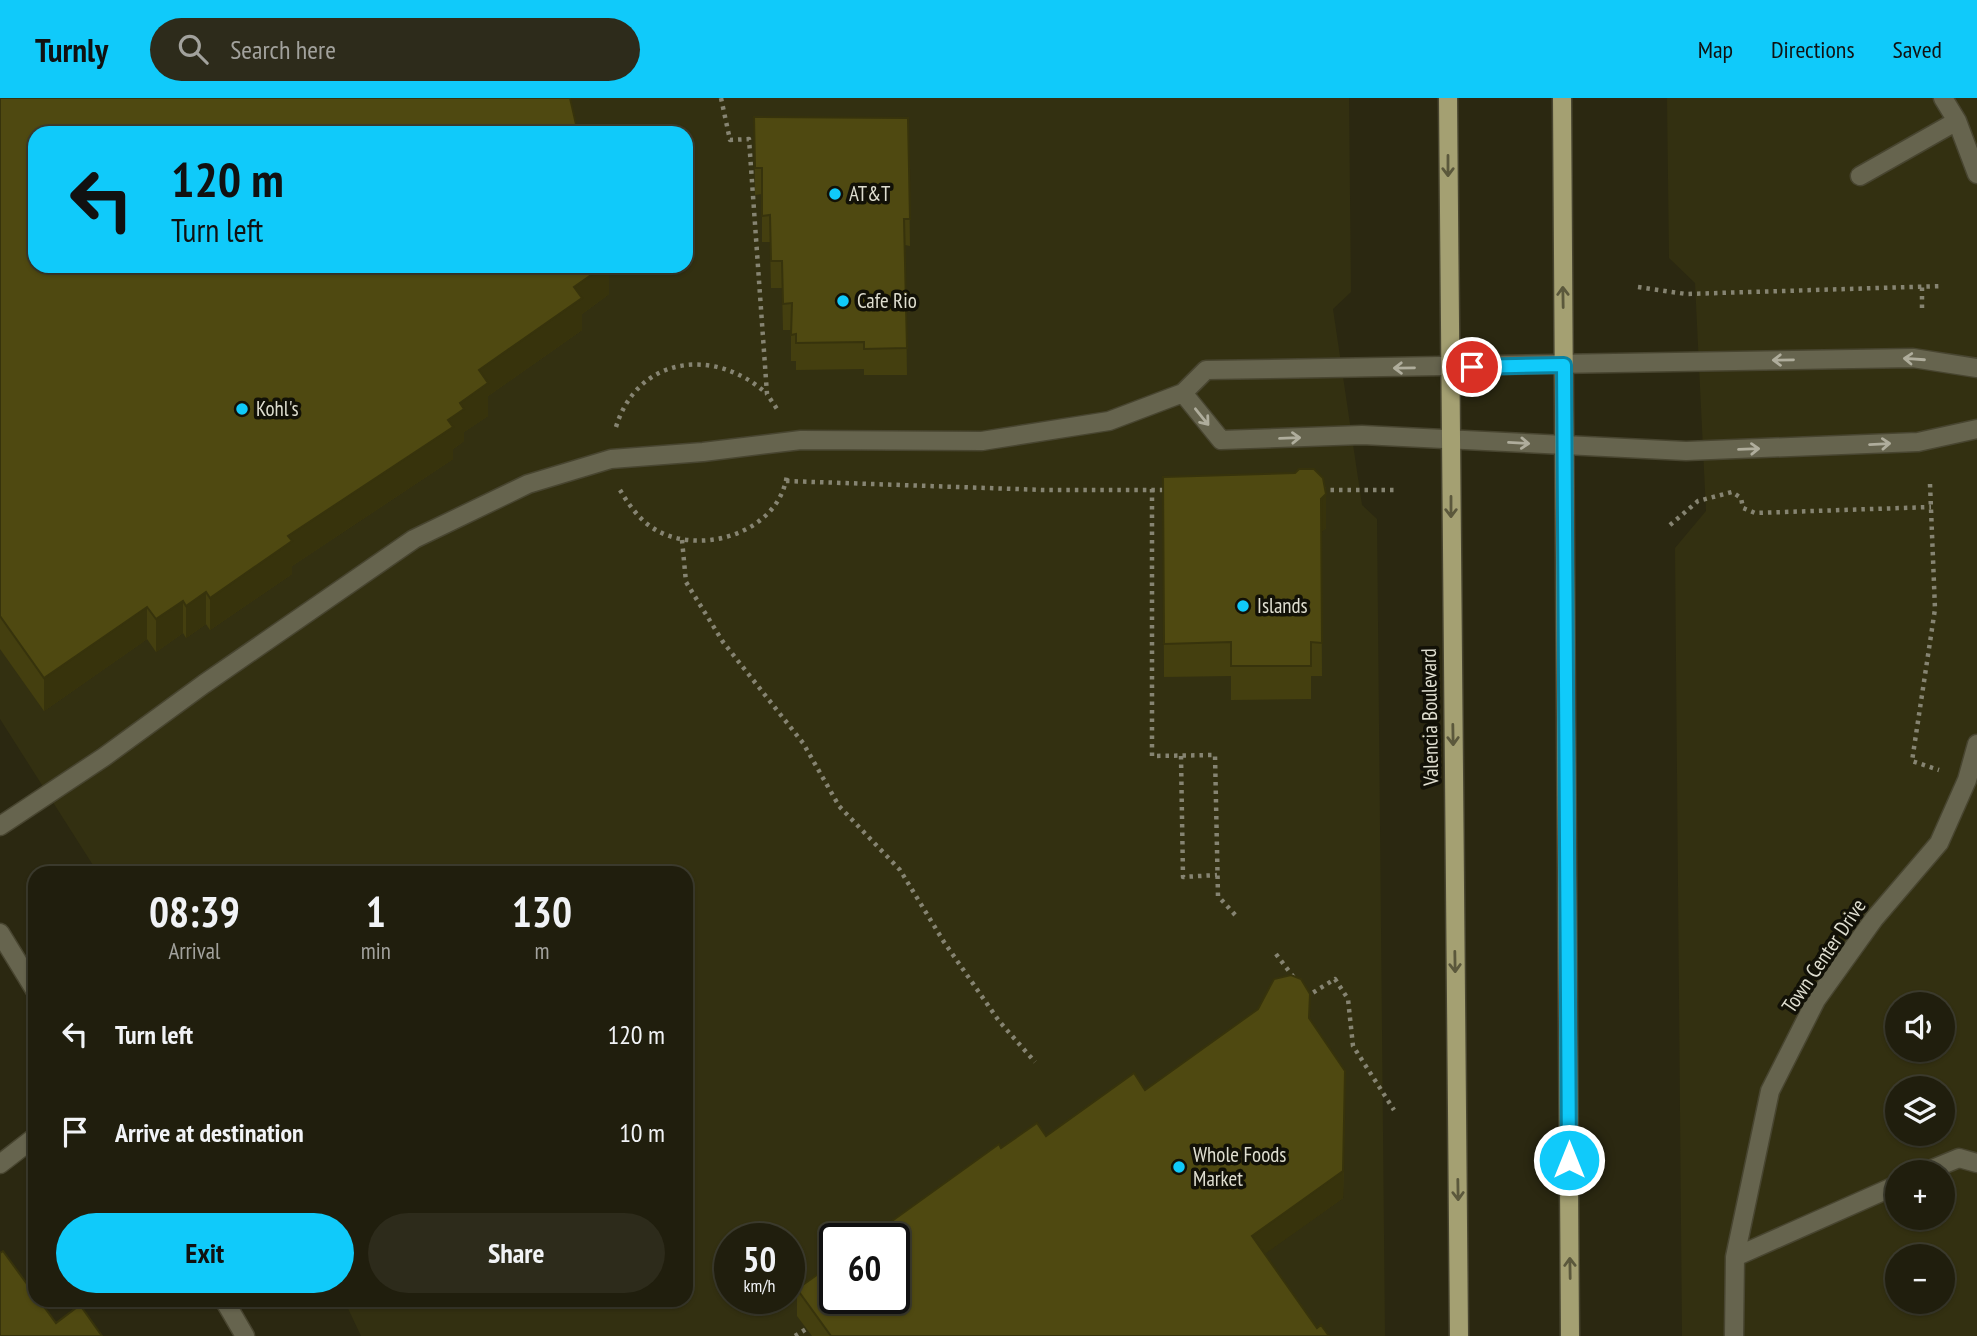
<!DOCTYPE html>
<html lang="en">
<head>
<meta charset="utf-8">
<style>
	body { margin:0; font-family:"PT Sans Narrow",sans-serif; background:#2d2b1b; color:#f1f3f6; height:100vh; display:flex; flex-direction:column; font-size:26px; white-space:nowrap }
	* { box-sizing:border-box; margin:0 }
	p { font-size:23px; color:#a2a29d }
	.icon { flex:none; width:38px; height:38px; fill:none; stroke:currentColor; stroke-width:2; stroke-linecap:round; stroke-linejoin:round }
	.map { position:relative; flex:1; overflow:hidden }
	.side { position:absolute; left:28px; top:768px; width:665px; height:441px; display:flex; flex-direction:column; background:#201e0d; border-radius:21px; box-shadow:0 2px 5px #0004,0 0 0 2px #3d3c2e }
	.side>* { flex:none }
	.top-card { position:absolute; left:28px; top:28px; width:665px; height:147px; border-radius:21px; box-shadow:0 2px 5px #0004,0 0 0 2px #3d3c2e; background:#10cafa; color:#111; overflow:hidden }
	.fabs { position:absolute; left:1885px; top:894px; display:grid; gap:14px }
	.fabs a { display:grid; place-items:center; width:70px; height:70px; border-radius:50%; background:#201e0d; box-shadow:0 2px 5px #0004,0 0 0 2px #3d3c2e; font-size:35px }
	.speed { position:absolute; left:714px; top:1125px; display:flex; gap:14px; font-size:35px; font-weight:700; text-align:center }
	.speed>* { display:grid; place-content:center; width:91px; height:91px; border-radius:50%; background:#201e0d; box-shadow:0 2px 5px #0004,0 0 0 2px #3d3c2e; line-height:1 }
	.speed small { font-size:18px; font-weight:400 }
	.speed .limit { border:4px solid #111; border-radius:10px; background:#fff; color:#111 }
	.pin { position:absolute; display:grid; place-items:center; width:60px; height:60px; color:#fff; margin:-30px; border:4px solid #fff; border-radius:50%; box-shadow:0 2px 7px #0007 }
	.me { position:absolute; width:77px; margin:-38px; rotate:0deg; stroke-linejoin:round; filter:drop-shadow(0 0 5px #0008) }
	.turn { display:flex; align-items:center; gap:24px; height:147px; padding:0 28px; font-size:32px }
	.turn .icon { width:91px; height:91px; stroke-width:2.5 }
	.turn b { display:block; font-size:49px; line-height:60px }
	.eta { display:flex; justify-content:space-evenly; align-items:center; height:119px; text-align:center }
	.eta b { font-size:42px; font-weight:700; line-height:49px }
	.action { display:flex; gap:14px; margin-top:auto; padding:14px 28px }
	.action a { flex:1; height:80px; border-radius:42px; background:#10cafa; color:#111; font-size:28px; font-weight:700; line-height:80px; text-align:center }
	.action a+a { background:#2d2b1b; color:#f1f3f6 }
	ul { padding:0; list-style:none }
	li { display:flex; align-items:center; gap:21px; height:98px; padding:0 28px }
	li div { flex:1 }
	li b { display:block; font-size:26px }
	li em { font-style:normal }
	header { display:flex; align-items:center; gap:42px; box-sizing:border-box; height:98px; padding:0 35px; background:#10cafa; color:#111 }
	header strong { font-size:33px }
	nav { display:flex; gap:38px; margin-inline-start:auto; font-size:24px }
	.search { width:490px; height:63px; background:#2d2b1b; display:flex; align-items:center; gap:18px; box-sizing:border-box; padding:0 24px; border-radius:38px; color:#a2a29d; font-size:26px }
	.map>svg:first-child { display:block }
	.built { fill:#333011; fill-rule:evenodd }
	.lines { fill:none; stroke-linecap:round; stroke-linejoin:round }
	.service-casing { stroke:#484530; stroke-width:21 }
	.minor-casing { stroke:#484530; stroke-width:21 }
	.primary-casing { stroke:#484530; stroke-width:21 }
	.path { stroke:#868472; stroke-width:4.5; stroke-dasharray:3.5 5; stroke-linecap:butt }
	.service { stroke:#66644e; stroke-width:18 }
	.minor { stroke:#66644e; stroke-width:18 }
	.primary { stroke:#a4a072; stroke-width:18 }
	.wall { fill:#443f0f }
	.shaded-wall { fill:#37330c }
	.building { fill:#4f4911; stroke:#37330c; stroke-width:2 }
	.oneway { stroke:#5b583c }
	.oneway2 { stroke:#afad9c }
	.route-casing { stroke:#0a83a2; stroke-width:18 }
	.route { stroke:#10cafa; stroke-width:12 }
	.poi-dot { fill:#10cafa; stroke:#121107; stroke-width:2.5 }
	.labels { text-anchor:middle; stroke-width:7; stroke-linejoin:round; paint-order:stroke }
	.poi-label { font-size:21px; fill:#dfded0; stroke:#121107; text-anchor:start }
	.street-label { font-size:21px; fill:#dfded0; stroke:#121107 }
</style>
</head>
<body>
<header>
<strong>Turnly</strong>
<div class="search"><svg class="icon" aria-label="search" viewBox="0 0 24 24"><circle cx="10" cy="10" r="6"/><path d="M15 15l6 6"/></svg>Search here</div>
<nav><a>Map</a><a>Directions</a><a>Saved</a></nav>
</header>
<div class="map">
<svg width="1977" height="1238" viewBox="0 0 1977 1238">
	<rect width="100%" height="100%" fill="#2b2811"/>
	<!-- built -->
	<path class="built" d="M0,0H1349L1351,194L1333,211L1362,407L1377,421L1385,1238H361L344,1202H686V775H98L0,621ZM35,35H686V168H35ZM730,1141H789V1200H730ZM835,1141H894V1200H835Z
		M1667,0H1977V1238H1682L1675,450L1706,413L1695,185L1669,160ZM1897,906H1942V952H1897ZM1897,990H1942V1036H1897ZM1897,1074H1942V1120H1897ZM1897,1158H1942V1204H1897Z"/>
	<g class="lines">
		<defs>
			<path id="service" d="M1943,0L1957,23L1977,76
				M1860,78L1957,23
				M1183,295L1221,342L1362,337L1686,353L1918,344L1977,331
				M0,728L104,659L204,586L414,441L528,386L611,361L703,354L801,342L982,343L1109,323L1183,295L1206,272L1913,260L1977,270
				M1925,1074L1959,1060L1977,1065
				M1735,1159L1897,1087
				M1734,1238L1735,1159L1770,993L1816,902L1874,821L1939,745L1967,682L1977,646"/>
			<path id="minor" d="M0,835L35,892
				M0,1066L35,1039
				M224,1202L245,1238"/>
			<path id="primary" d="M1448,0L1459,1238
				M1562,0L1570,1238"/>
		</defs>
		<!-- service casing -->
		<use href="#service" class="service-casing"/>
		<!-- minor casing -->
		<use href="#minor" class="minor-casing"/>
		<!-- primary casing -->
		<use href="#primary" class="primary-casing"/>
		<!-- path -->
		<path class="path" d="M721,0L730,42L749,41L767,296L779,314
			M1638,189L1686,196L1943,188
			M1922,210V189
			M616,329C638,257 716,249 767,296
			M786,383L1044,392H1166
			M1930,386L1935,511L1912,663L1939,672
			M1152,391V658L1215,657L1218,798L1237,819
			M620,392C629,407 640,423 656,432C701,458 779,435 787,377
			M1322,392H1394
			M1670,427L1698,403L1732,394L1741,400L1743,410L1755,415L1931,409
			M682,442L686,484L723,544L803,645L839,708L900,772L944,844L999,923L1035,964
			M1181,658L1183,779L1217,777
			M1276,856L1295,881
			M1306,899L1335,881L1348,901L1353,948L1394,1012
			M795,1238L811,1228"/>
		<!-- service -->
		<use href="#service" class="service"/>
		<!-- minor -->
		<use href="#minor" class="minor"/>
		<!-- primary -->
		<use href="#primary" class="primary"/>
	</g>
	<!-- wall -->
	<path class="wall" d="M0,0L609,168V196L582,216V232L488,298V318L464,334V343L453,351V361L292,468V476L210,532L206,526L186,540L183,535L156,554L147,541L44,613L0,551Z
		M754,19L908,20L910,148L905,147L907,277H864V271L796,272V263H791V232H783L782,190H771L770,144H762V96L755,97Z
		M1163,379L1326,430L1321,434L1322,578H1311V601L1231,602V578L1164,579Z
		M1310,921L1345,1000L1343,1100L1264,1156L1317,1230L1329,1238H812L797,1218V1191L1001,1050L1046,1038L1145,992Z"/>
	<!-- shaded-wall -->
	<path class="shaded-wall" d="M604,168H609V196L582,216V232L488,298V318L464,334V343L453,351V361L292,468V476L210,532V500L288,438L448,322L460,305L479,272L574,189Z
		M1326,396V430L1321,434V401Z
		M206,494V526L186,540V508Z
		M183,503V535L156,554V521Z
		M147,509V541L44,613V580Z
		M1345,973L1343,1100L1252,1165V1138Z"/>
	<!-- building -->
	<path class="building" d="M0,0H570L578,35H35V168H604L574,189L582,200L479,272L488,285L460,305L464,311L448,322L453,329L288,438L292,443L210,500L206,494L186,508L183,503L156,521L147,509L44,580L0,518Z
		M754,19L908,20L910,121H904L907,250L864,251V244L796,245V236L791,237L792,205L783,206L782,163H771L770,117L762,118V70H755Z
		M1299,371H1314L1323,380L1326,396L1321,401L1322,545L1311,544V568H1231V544L1164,546L1163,379L1295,375Z
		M1291,877L1301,881L1310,896L1309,920L1345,973L1343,1073L1252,1138L1317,1230L1321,1227L1329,1238H831L797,1191L835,1164V1200H894V1141H867L999,1046L1001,1050L1037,1025L1046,1038L1134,975L1145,992L1258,911L1274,881Z
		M3,1153L35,1197V1202H39L56,1225L80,1207L102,1238H0V1155Z"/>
	<!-- one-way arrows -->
	<defs><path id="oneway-shaft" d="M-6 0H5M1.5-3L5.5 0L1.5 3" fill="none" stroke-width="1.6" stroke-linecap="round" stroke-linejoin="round" transform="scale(1.75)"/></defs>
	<g class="oneway">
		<use href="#oneway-shaft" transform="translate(1448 68) rotate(90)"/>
		<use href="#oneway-shaft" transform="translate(1563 199) rotate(-91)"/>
		<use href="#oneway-shaft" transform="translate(1451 409) rotate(90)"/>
		<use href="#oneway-shaft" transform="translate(1453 637) rotate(89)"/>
		<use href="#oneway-shaft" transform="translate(1455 864) rotate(89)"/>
		<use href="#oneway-shaft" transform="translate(1458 1092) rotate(89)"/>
		<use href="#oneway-shaft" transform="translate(1570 1170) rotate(-91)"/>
	</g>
	<g class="oneway2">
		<use href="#oneway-shaft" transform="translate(1914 261) rotate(-176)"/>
		<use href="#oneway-shaft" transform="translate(1783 262) rotate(179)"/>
		<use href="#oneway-shaft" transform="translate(1404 270) rotate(179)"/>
		<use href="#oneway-shaft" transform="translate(1202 319) rotate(51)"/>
		<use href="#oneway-shaft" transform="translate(1290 340) rotate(-2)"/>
		<use href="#oneway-shaft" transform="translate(1519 345) rotate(3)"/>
		<use href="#oneway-shaft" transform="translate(1880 346) rotate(-3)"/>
		<use href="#oneway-shaft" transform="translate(1749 351) rotate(-2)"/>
	</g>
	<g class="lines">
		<defs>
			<path id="route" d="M1472,269L1564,267L1569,1062"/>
		</defs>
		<!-- route casing -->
		<use href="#route" class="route-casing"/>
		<!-- route -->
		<use href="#route" class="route"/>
	</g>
	<!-- markers -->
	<g class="poi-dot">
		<circle cx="835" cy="96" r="7"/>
		<circle cx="843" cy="203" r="7"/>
		<circle cx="242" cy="311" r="7"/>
		<circle cx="1243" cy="508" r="7"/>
		<circle cx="1179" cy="1069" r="7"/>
	</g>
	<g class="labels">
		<!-- poi labels -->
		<g class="poi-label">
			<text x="849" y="103">AT&amp;T</text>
			<text x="857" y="210">Cafe Rio</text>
			<text x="256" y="318">Kohl's</text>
			<text x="1257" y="515">Islands</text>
			<text x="1193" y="1064">Whole Foods<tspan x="1193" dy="24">Market</tspan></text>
		</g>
		<!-- street labels -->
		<g class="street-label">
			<text transform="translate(1430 619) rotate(-91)" y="7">Valencia Boulevard</text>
			<text transform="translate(1824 858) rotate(-56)" y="7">Town Center Drive</text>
		</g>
	</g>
</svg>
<div class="fabs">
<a><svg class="icon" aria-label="sound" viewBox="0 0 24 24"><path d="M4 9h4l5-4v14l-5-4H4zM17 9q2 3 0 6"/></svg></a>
<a><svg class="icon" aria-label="layers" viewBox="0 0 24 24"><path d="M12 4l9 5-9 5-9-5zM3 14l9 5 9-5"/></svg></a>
<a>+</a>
<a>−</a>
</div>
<div class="speed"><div>50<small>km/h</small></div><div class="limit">60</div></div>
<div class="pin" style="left:1472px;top:269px;background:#d93025"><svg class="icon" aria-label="arrive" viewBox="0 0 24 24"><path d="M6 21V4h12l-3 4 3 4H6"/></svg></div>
<svg class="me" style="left:1569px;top:1062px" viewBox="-20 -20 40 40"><circle r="17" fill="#10cafa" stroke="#fff" stroke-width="3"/><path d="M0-11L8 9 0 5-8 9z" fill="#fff"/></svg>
<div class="top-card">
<div class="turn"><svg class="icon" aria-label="left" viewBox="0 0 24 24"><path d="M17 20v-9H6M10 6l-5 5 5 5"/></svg><div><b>120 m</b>Turn left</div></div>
</div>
<section class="side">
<div class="eta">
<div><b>08:39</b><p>Arrival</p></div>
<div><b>1</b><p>min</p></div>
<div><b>130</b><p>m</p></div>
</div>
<ul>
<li><svg class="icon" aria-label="left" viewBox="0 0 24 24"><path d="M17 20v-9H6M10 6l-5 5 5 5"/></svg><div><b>Turn left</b></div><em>120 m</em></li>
<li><svg class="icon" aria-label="arrive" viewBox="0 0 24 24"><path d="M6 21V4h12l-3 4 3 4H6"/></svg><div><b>Arrive at destination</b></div><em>10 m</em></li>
</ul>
<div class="action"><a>Exit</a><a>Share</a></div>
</section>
</div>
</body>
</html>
